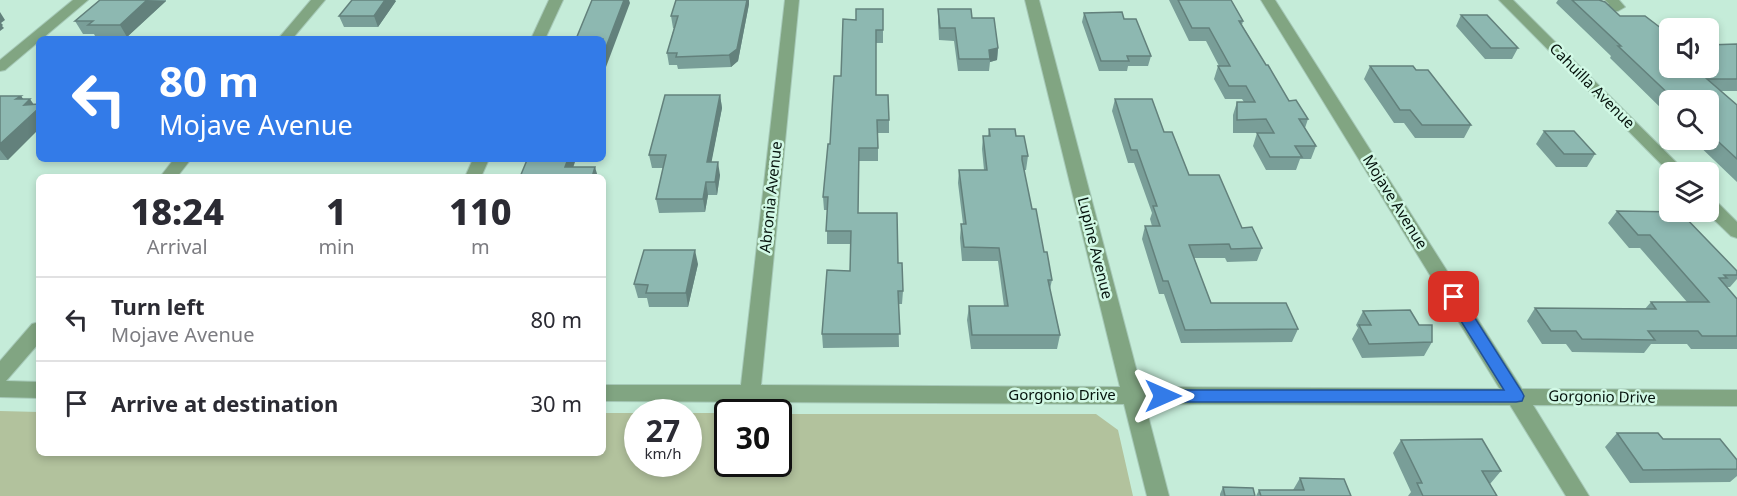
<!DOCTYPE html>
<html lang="en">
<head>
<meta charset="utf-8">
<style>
	body { margin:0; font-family:"Noto Sans",sans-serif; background:#f7f7f7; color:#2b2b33; height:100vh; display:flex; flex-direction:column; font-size:22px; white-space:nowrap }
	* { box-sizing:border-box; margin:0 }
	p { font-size:20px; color:#7c7c81 }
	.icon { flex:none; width:33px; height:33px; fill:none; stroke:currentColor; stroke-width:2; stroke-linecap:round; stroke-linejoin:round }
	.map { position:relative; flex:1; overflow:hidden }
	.details { position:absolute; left:36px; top:174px; width:570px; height:282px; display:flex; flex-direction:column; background:#fff; border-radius:9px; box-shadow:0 3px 9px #0003 }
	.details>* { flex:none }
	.guide { position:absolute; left:36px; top:36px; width:570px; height:126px; border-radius:9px; box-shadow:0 3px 9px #0003; background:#337be8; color:#fff; overflow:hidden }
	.fabs { position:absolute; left:1659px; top:18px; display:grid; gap:12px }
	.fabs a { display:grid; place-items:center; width:60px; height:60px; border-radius:9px; background:#fff; box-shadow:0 3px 9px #0003; font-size:30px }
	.speed { position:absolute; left:624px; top:399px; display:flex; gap:12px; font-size:30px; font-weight:700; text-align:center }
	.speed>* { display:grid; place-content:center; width:78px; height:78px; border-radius:50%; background:#fff; box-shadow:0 3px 9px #0003; line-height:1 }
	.speed small { font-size:15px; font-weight:400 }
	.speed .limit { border:3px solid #111; border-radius:9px; background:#fff; color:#111 }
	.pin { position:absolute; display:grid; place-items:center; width:51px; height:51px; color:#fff; margin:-26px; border-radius:12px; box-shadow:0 3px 9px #0006 }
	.me { position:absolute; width:66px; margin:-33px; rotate:90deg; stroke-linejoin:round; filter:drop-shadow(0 0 4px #0008) }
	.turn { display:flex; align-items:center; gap:21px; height:126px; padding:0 24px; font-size:27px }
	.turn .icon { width:78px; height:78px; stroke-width:2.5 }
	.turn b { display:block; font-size:42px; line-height:51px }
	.eta { display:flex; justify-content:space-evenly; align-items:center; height:102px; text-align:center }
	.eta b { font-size:36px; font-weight:800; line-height:42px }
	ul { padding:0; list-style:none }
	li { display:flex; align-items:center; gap:18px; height:84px; padding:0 24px; border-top:2px solid #e1e1e2 }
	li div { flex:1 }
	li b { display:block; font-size:22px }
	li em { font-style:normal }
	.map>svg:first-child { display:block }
	.green { fill:#b2c29d }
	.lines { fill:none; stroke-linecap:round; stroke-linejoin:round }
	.minor-casing { stroke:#a6c9b8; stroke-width:2 }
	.minor { fill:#81a582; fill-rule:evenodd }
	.wall { fill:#799e98 }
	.shaded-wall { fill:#63817c }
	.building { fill:#8db8b1; stroke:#63817c; stroke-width:1.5 }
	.route { fill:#337be8; stroke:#215097; stroke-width:1.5 }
	.labels { text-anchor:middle; stroke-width:5; stroke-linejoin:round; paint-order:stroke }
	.street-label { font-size:15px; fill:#05120c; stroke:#d2f9e6 }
</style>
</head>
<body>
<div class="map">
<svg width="1737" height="496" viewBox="0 0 1737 496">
	<rect width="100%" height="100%" fill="#c5ecd9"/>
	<!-- green -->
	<path class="green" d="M0,411L39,412V453H603V413H637L638,464H688L689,413H727L728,464H778L779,414H1096L1118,430L1133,496H0Z"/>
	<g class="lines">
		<defs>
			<path id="minor" d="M73,0H88L5,70L0,71V60Z
				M311,0H325L292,39H278Z
				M549,0H563L545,39H531Z
				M785,0H799L761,385L1120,387L1025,0H1039L1141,387L1500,389L1261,0H1275L1522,389L1737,390V406L1533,405L1589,496H1566L1510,405L1145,404L1169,496H1147L1124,404L603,401V385H741Z
				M1499,0H1513L1686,172L1670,173Z
				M1605,0H1619L1625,7L1618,11L1595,12L1593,9L1595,6L1609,4Z
				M174,159H191L177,177H160Z
				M473,159H489L481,177H465Z
				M1708,198L1714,199L1737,222V238L1731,236L1706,212H1708Z
				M39,322V343L6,381L39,382V398L0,397V361L32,324Z"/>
		</defs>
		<!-- minor casing -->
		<use href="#minor" class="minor-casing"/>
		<!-- minor -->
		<use href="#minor" class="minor"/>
	</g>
	<!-- wall -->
	<path class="wall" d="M100,0H166V1L127,37L96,38L94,34H83L75,21Z
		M676,0H749V4L738,61L731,67L678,69L677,65H669L667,53L674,28H673L671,16Z
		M1169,0H1231L1243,21L1242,25L1266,65L1289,101L1308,119L1305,128L1316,146L1311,159H1300L1296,170H1266L1253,146L1257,133H1262H1233V115L1237,102H1244L1242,99H1225L1214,79L1218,66H1219L1206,41H1189Z
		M1558,0H1599L1670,68L1737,44V91H1721L1737,105V182L1693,140H1708V100H1670V117L1610,58L1611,56L1556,3Z
		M396,1L378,27H344L339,16Z
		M883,9V43H876V95L889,120V133H878V161H859L858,213L898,263L903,291L902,304H898L899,347L823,348L822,334L850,271V244H827V210H824L823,197L841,76L856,20Z
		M938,9L972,18L998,48L997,60L990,62L989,71H958L954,41L939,40L938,22Z
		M1084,13L1124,19L1151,56L1148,66H1128L1127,71H1099L1082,22Z
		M1461,15L1518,48L1512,59H1485L1456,26Z
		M1370,66L1416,70L1471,125L1464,138H1415L1404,123H1394L1364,79Z
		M720,95L722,108L711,162L720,175L717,195H708L705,212L659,213L656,199L663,168H652L649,155Z
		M0,96H21L23,99L8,160H0Z
		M1115,99L1164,132L1189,175L1262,248L1257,261L1227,262L1225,258H1194L1211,303L1298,329L1292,342L1181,343L1164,294H1159L1142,239L1145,226H1152L1150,219L1152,213L1134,163H1128L1112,111Z
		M989,129L1016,136L1028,156L1026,170H1024L1032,209L1052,280L1050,289L1060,335L1057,349H971L967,320L969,306H1004L998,261H962L960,238L961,224H963L958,183L959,170H984L982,149L983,136H988Z
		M1544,131L1595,154L1587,167H1556L1536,144Z
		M1617,211L1737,271V279L1730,287H1727L1737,299V349H1691L1687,344H1651L1644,353L1572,352L1566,344H1542L1527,321L1535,308L1645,309L1651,302H1687L1640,248H1629L1608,223Z
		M698,264L688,307H649L647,298H638L634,284Z
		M1363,311L1419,325L1432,342L1424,356L1362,358L1352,339L1358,328L1356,325Z
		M1617,433L1663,439L1737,460V476L1730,482L1630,483L1605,447Z
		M1401,440L1501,471L1490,484L1497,496H1408L1411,492L1393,453Z
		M1300,478L1351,496H1256L1259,490H1293Z
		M1223,487L1255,496H1220V494Z"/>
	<!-- shaded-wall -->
	<path class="shaded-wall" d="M147,0L166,1L127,37L120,25Z
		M385,0H395L396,1L378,27L374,16Z
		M624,0H629L630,3L603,75V55Z
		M747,0H749V4L738,61L731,67L729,55Z
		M0,12L5,20L1,23L3,25L2,26L4,28L0,31Z
		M998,48L997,60L990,62L989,50Z
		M720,95L722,108L709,175L707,162Z
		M21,96L26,103L30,99L37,109L39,108V129L8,160L0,150V144L16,99Z
		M568,159H576L570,177L565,167Z
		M718,162L720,175L717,195L715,182Z
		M595,167L598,177H592Z
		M706,182L708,195L705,212L703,199Z
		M695,250L698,264L688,307L686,293Z"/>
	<!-- building -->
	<path class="building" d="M100,0H147L120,25H88L93,21H75Z
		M352,0H385L374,16H339Z
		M592,0H624L603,55V39H576Z
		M676,0H747L737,49L729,55L676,57L677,53H667L678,16H671Z
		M1178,0H1231L1243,21H1239L1266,65H1268L1289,101L1296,100L1308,119H1299L1316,146H1295L1302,157H1270L1257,133H1274L1266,119L1237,120V102H1255L1246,86H1229L1218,66H1230L1209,28H1192Z
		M1572,0H1599L1605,2L1620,16H1645L1670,35V68H1708V45L1737,44V79H1707L1737,105V159L1708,132V100H1675L1618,46H1621Z
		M856,9H883V30H876V95H888L889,120H877L878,148H859L858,213H897L898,263H902L903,291H898L900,334H822L827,270L850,271L851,231H826L828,197H823L828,144H830L834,76H841L843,19L856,20Z
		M938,9H971L972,18H994L998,48L989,50L990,59H959L955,28H940Z
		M1122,12L1124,19H1136L1151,56H1127L1129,61H1101L1084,13Z
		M1461,15H1487L1518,48H1491Z
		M179,37H226L224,39H177Z
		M1370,66H1413L1416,70H1428L1471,125H1422L1410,110H1400Z
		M665,95H720L707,162H718L715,182H706L703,199H656L666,155H649Z
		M0,96H21L16,99H30L24,105L39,104V108L0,144Z
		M1115,99H1152L1164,132H1172L1189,175H1219L1242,228L1252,227L1262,248L1231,249L1229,244L1189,245L1211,303H1286L1298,329L1185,330L1168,281H1163L1145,226H1160L1153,206H1157L1137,150H1131Z
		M989,129H1015L1016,136H1024L1028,156H1022V160L1032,209H1036L1044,252H1047L1052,280H1048L1060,335H972L969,306H1008L999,248L964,247L961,224H966L959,170H987L983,136H990Z
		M1544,131H1574L1595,154H1564Z
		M525,159H568L565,167H595L592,177H520L527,160H524Z
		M1617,211L1680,212L1737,271V275H1724L1727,278H1719L1737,299V336H1702L1698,331H1648L1655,340L1582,339L1576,331H1551L1535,308L1656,309L1651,302H1709L1650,235H1638Z
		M644,250H695L686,293H646L648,285L634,284Z
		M1410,310L1419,325H1432V342L1369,344L1359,325H1371L1363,311Z
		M1617,433H1658L1663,439H1720L1737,460V469L1643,470Z
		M1482,439L1501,471H1482L1497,496H1423L1417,483H1422L1401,440Z
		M1300,478L1344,479L1351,496H1261L1259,490H1304Z
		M1223,487L1253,488L1255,496H1225Z"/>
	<!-- route -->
	<path class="route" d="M1454,292L1459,293L1522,392L1524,396L1522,401L1516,402H1163L1158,400L1155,396L1158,391L1163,390H1504L1446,297Z"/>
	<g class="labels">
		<!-- street labels -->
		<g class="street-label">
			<text transform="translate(1592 86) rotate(45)" y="5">Cahuilla Avenue</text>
			<text transform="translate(771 197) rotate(-84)" y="5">Abronia Avenue</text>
			<text transform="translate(1395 202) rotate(58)" y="5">Mojave Avenue</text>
			<text transform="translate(1095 248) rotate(76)" y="5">Lupine Avenue</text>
			<text x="1062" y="400">Gorgonio Drive</text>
			<text transform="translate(1602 397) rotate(1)" y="5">Gorgonio Drive</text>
		</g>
	</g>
</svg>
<div class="fabs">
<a><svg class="icon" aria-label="sound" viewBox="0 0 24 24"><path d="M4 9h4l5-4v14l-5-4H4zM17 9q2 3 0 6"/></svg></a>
<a><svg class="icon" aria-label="search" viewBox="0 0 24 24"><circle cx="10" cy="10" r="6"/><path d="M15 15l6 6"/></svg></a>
<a><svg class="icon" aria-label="layers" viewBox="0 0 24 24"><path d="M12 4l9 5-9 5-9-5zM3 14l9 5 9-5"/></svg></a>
</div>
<div class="speed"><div>27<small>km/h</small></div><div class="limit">30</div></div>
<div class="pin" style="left:1454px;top:297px;background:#d93025"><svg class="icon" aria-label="arrive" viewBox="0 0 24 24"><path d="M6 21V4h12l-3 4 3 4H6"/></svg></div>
<svg class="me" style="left:1163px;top:396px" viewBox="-20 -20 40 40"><path d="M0-17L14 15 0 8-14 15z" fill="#337be8" stroke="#fff" stroke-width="4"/></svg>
<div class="guide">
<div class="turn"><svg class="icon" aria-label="left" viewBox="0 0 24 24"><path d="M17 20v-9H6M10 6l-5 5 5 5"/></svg><div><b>80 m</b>Mojave Avenue</div></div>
</div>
<section class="details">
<div class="eta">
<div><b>18:24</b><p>Arrival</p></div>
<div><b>1</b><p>min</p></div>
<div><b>110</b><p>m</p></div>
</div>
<ul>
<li><svg class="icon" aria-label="left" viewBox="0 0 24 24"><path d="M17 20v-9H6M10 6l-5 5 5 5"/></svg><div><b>Turn left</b><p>Mojave Avenue</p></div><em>80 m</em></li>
<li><svg class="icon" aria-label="arrive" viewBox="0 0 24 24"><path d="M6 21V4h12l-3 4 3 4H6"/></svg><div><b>Arrive at destination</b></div><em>30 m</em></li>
</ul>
</section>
</div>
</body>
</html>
